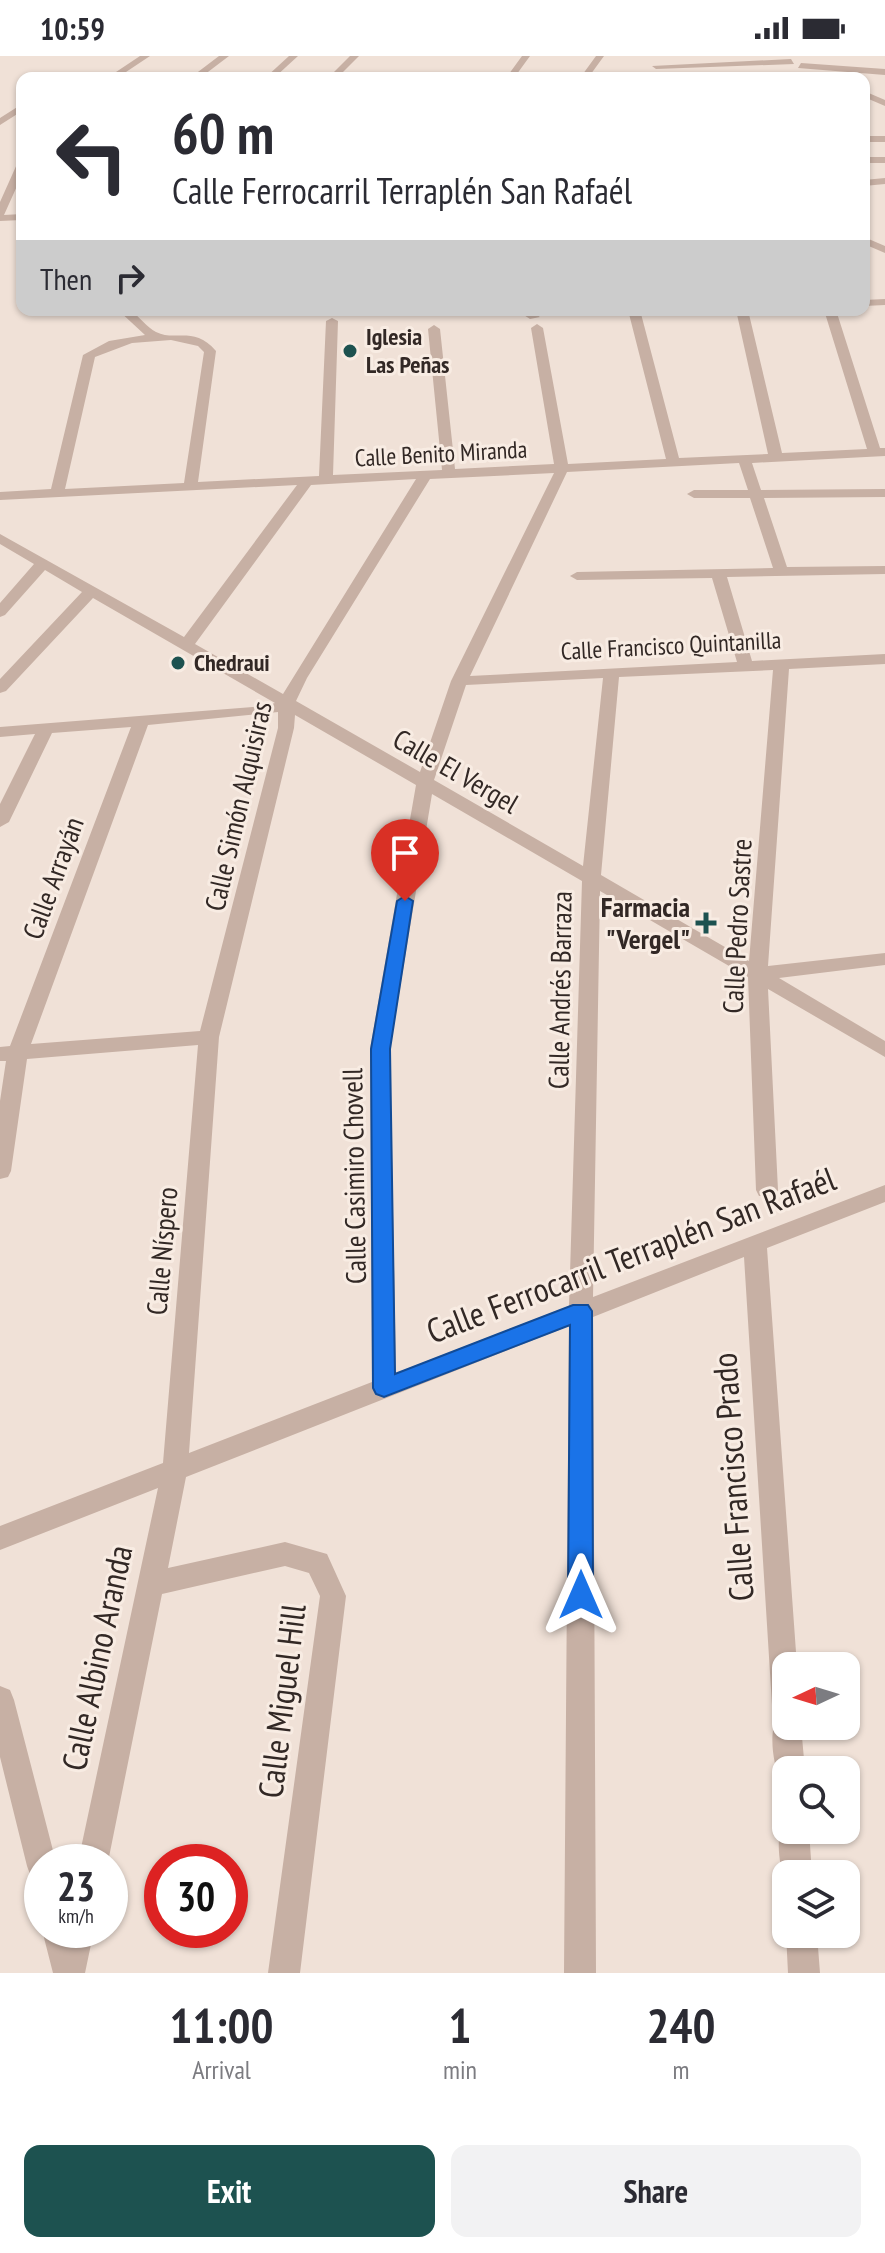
<!DOCTYPE html>
<html lang="en">
<head>
<meta charset="utf-8">
<style>
	body { margin:0; font-family:"PT Sans Narrow",sans-serif; background:#f2f2f3; color:#2b2b33; height:100vh; display:flex; flex-direction:column; font-size:30px; white-space:nowrap }
	* { box-sizing:border-box; margin:0 }
	p { font-size:26px; color:#7c7c81 }
	.icon { flex:none; width:44px; height:44px; fill:none; stroke:currentColor; stroke-width:2; stroke-linecap:round; stroke-linejoin:round }
	.map { position:relative; height:1917px; overflow:hidden }
	.sheet { display:flex; flex-direction:column; background:#fff; flex:1 }
	.sheet>* { flex:none }
	.guide { position:absolute; left:16px; top:16px; width:854px; height:244px; border-radius:16px; box-shadow:0 2px 6px #0004; background:#fff; color:#2b2b33; overflow:hidden }
	.needle { width:52px; rotate:266deg }
	.controls { position:absolute; left:772px; top:1596px; display:grid; gap:16px }
	.controls a { display:grid; place-items:center; width:88px; height:88px; border-radius:16px; background:#fff; box-shadow:0 2px 6px #0004; font-size:40px }
	.speed { position:absolute; left:24px; top:1788px; display:flex; gap:16px; font-size:40px; font-weight:700; text-align:center }
	.speed>* { display:grid; place-content:center; width:104px; height:104px; border-radius:50%; background:#fff; box-shadow:0 2px 6px #0004; line-height:1 }
	.speed small { font-size:20px; font-weight:400 }
	.speed .limit { border:12px solid #d22; background:#fff; color:#111 }
	.pin { position:absolute; display:grid; place-items:center; width:68px; height:68px; color:#fff; margin:-82px -34px; border-radius:50% 50% 50% 0; rotate:-45deg; box-shadow:0 0 8px #0007 }
	.pin .icon { rotate:45deg }
	.me { position:absolute; width:88px; margin:-44px; rotate:0deg; stroke-linejoin:round; filter:drop-shadow(0 0 6px #0008) }
	.turn { display:flex; align-items:center; gap:28px; height:168px; padding:0 24px; font-size:36px }
	.turn .icon { width:104px; height:104px; stroke-width:2.5 }
	.turn b { display:block; font-size:56px; line-height:68px }
	.then { display:flex; align-items:center; height:76px; padding:0 24px; background:#0003; gap:16px; font-size:30px }
	.eta { display:flex; justify-content:space-evenly; align-items:center; height:136px; text-align:center }
	.eta b { font-size:48px; font-weight:800; line-height:56px }
	.button { display:flex; gap:16px; margin-top:auto; padding:16px 24px }
	.button a { flex:1; height:92px; border-radius:16px; background:#1d5250; color:#fff; font-size:32px; font-weight:800; line-height:92px; text-align:center }
	.button a+a { background:#f2f2f3; color:#2b2b33 }
	.status { display:flex; justify-content:space-between; align-items:center; height:56px; padding:0 40px; background:#fff; direction:ltr }
	.status svg { height:22px; fill:currentColor }
	.map>svg:first-child { display:block }
	.lines { fill:none; stroke-linecap:round; stroke-linejoin:round }
	.minor { fill:#c7b0a4; fill-rule:evenodd }
	.route { fill:#1a73e8; stroke:#114b97; stroke-width:2 }
	.poi-dot { fill:#1d5250; stroke:#f8ece3; stroke-width:3 }
	.labels { text-anchor:middle; stroke-width:6; stroke-linejoin:round; paint-order:stroke }
	.far-poi-label { font-size:24px; font-weight:bold; fill:#322825; stroke:#f8ece3; text-anchor:start }
	.far-street-label { font-size:24px; fill:#322825; stroke:#f8ece3 }
	.street-label { font-size:28px; fill:#322825; stroke:#f8ece3 }
	.poi-label { font-size:28px; font-weight:bold; fill:#322825; stroke:#f8ece3; text-anchor:end }
	.near-street-label { font-size:34px; fill:#322825; stroke:#f8ece3 }
</style>
</head>
<body>
<div class="status"><b>10:59</b><svg viewBox="0 0 49 12"><path d="M0 12V9h3v3zM5 12V6h3v6zM10 12V3h3v9zM15 12V0h3v12zM26 1h20v11H26zM47 4h2v5h-2z"/></svg></div>
<div class="map">
<svg width="885" height="1917" viewBox="0 0 885 1917">
	<rect width="100%" height="100%" fill="#f0e1d7"/>
	<g class="lines">
		<!-- minor -->
		<path class="minor" d="M140,0H150L117,22H107Z
			M219,0H229L200,22H190Z
			M289,0H298L274,22H265Z
			M350,0H359L342,17L379,22H328Z
			M522,0H530L514,22H506Z
			M596,0H604L588,22H580Z
			M791,3L794,8L656,13L652,10Z
			M801,7L885,13V19L798,12Z
			M864,35L885,44V50L864,41Z
			M22,48V55L0,69V62Z
			M864,80H885V86H864Z
			M864,101H885V107H864Z
			M22,105V119L4,159L22,158V164L0,165V146L17,108Z
			M885,122V128L864,130V124Z
			M864,181L885,190V197L864,188Z
			M885,243V249L864,250V244Z
			M118,254H131C139,261 147,271 156,276C175,286 194,269 216,295L198,426L319,420L326,265L332,262L338,265L333,419L442,414L428,273L434,269L440,273L455,413L554,408L531,272L537,268L543,272L568,408L666,403L628,254H640L679,402L768,398L736,254H748L782,397L867,393L824,254H836L880,392H885V400L752,407L761,434L885,433V441L764,442L787,511L885,510V518L727,521L752,605L885,598V608L789,613L768,910L885,897V909L779,922L885,985V1001L768,933L778,1134L775,1140H759L756,1134L748,921L600,835L593,1241L885,1129V1146L767,1192L797,1610H786V1670H801L805,1714H786V1727L780,1724C773,1707 768,1675 778,1660L772,1649L744,1201L593,1261L596,1917H564L569,1270L186,1421L168,1512L285,1486L327,1498L346,1540L300,1917H268L320,1540L309,1517L285,1510L162,1538L108,1806H78L158,1432L0,1494V1470L163,1407L198,989L27,1003L11,1115L8,1121L0,1123V1045L6,1005H0V991L10,990L131,671L52,677L9,766L0,771V748L35,678L0,681V671L265,650L275,647L93,542L6,635L0,637V623L82,536L45,514L5,559L0,561V547L34,508L0,488V478L184,581L297,429L0,444V436L51,433L83,299L109,285L145,279ZM171,284L198,290L204,296L184,427L65,433L95,301L132,287ZM739,407L748,434H694L687,438L694,442H750L773,512L577,516L570,520L577,524L712,522L737,606L470,620L567,416ZM554,417L451,625L420,716L296,645L307,622L430,423ZM416,423L283,638L195,588L311,429ZM773,614L749,905L601,819L619,621ZM603,622L583,810L434,724L466,629ZM278,656V672L200,975L31,988L148,669ZM295,659L416,729L370,993L372,1326L189,1397L219,981L294,672ZM432,738L582,825L569,1250L396,1317L390,993Z
			M454,254H467L469,256L463,259Z
			M516,254H530L540,261L530,263Z
			M0,1630L10,1634L14,1644L56,1806H42V1825L31,1821L27,1810L0,1701Z
			M786,1762V1774H809L812,1818H786V1828C779,1811 774,1777 786,1762Z
			M42,1874H94L85,1917H53Z
			M786,1877L817,1878L820,1917H788Z"/>
	</g>
	<!-- route -->
	<path class="route" d="M405,840L413,845L390,993L395,1318L573,1249H588L592,1255L593,1539L589,1547L581,1550L572,1547L568,1539L570,1269L384,1341L376,1338L373,1332L371,993L397,845Z"/>
	<!-- markers -->
	<g class="poi-dot">
		<circle cx="350" cy="295" r="8"/>
		<circle cx="178" cy="607" r="8"/>
		<path d="M702 855h8v8h8v8h-8v8h-8v-8h-8v-8h8z"/>
	</g>
	<g class="labels">
		<!-- far-poi labels -->
		<g class="far-poi-label">
			<text x="366" y="289">Iglesia<tspan x="366" dy="28">Las Peñas</tspan></text>
			<text x="194" y="615">Chedraui</text>
		</g>
		<!-- far-street labels -->
		<g class="far-street-label">
			<text transform="translate(441 398) rotate(-3)" y="8">Calle Benito Miranda</text>
			<text transform="translate(671 590) rotate(-3)" y="8">Calle Francisco Quintanilla</text>
		</g>
		<!-- street labels -->
		<g class="street-label">
			<text transform="translate(456 715) rotate(30)" y="10">Calle El Vergel</text>
			<text transform="translate(238 750) rotate(-77)" y="10">Calle Simón Alquisiras</text>
			<text transform="translate(53 822) rotate(-70)" y="10">Calle Arrayán</text>
			<text transform="translate(737 870) rotate(-87)" y="10">Calle Pedro Sastre</text>
			<text transform="translate(560 934) rotate(-89)" y="10">Calle Andrés Barraza</text>
			<text transform="translate(354 1120) rotate(-91)" y="10">Calle Casimiro Chovell</text>
			<text transform="translate(162 1195) rotate(-85)" y="10">Calle Níspero</text>
		</g>
		<!-- poi labels -->
		<g class="poi-label">
			<text x="690" y="861">Farmacia<tspan x="690" dy="32">"Vergel"</tspan></text>
		</g>
		<!-- near-street labels -->
		<g class="near-street-label">
			<text transform="translate(631 1199) rotate(-21)" y="12">Calle Ferrocarril Terraplén San Rafaél</text>
			<text transform="translate(733 1421) rotate(-94)" y="12">Calle Francisco Prado</text>
			<text transform="translate(97 1602) rotate(-78)" y="12">Calle Albino Aranda</text>
			<text transform="translate(282 1645) rotate(-83)" y="12">Calle Miguel Hill</text>
		</g>
	</g>
</svg>
<div class="controls">
<a><svg class="needle" viewBox="-14 -14 28 28"><path d="M0-13l5 13h-10z" fill="#e53935"/><path d="M0 13l5-13h-10z" fill="#7c7c81"/></svg></a>
<a><svg class="icon" aria-label="search" viewBox="0 0 24 24"><circle cx="10" cy="10" r="6"/><path d="M15 15l6 6"/></svg></a>
<a><svg class="icon" aria-label="layers" viewBox="0 0 24 24"><path d="M12 4l9 5-9 5-9-5zM3 14l9 5 9-5"/></svg></a>
</div>
<div class="speed"><div>23<small>km/h</small></div><div class="limit">30</div></div>
<div class="pin" style="left:405px;top:845px;background:#d93025"><svg class="icon" aria-label="arrive" viewBox="0 0 24 24"><path d="M6 21V4h12l-3 4 3 4H6"/></svg></div>
<svg class="me" style="left:581px;top:1539px" viewBox="-20 -20 40 40"><path d="M0-17L14 15 0 8-14 15z" fill="#1a73e8" stroke="#fff" stroke-width="4"/></svg>
<div class="guide">
<div class="turn"><svg class="icon" aria-label="left" viewBox="0 0 24 24"><path d="M17 20v-9H6M10 6l-5 5 5 5"/></svg><div><b>60 m</b>Calle Ferrocarril Terraplén San Rafaél</div></div>
<div class="then">Then<svg class="icon" aria-label="right" viewBox="0 0 24 24"><path d="M7 20v-9h11M14 6l5 5-5 5"/></svg></div>
</div>
</div>
<section class="sheet">
<div class="eta">
<div><b>11:00</b><p>Arrival</p></div>
<div><b>1</b><p>min</p></div>
<div><b>240</b><p>m</p></div>
</div>
<div class="button"><a>Exit</a><a>Share</a></div>
</section>
</body>
</html>
